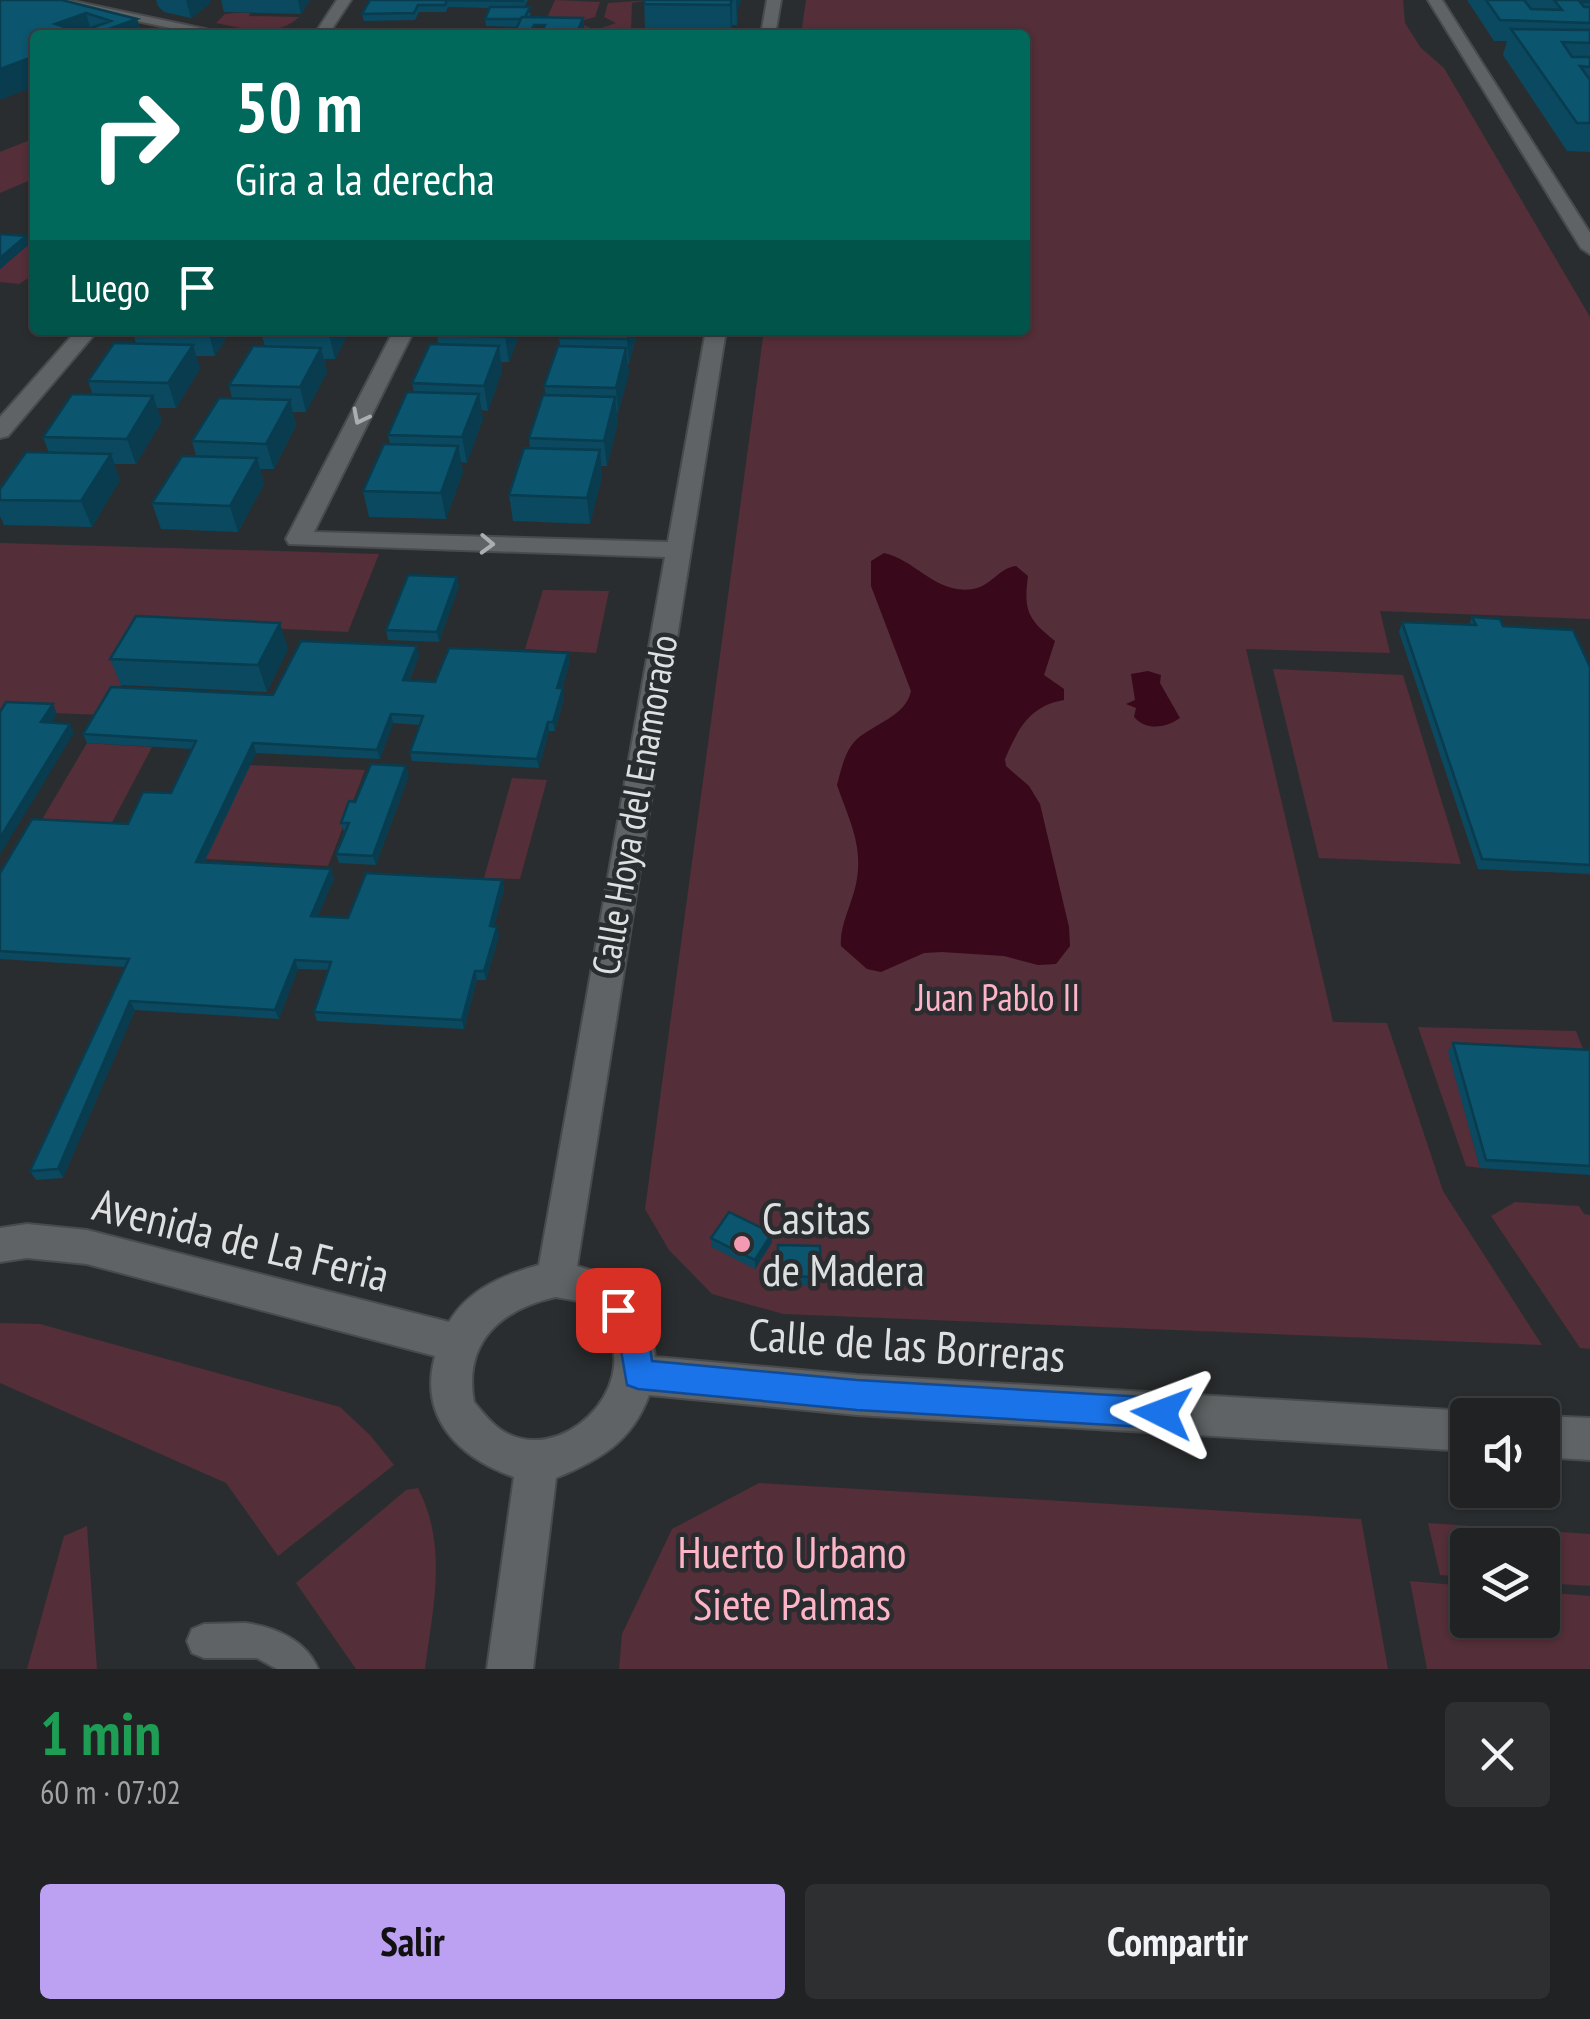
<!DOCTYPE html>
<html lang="es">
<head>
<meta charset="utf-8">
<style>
	body { margin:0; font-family:"PT Sans Narrow",sans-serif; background:#2d2f30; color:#f1f3f6; height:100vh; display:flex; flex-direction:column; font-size:38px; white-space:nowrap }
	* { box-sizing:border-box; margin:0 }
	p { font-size:32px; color:#a2a4a6 }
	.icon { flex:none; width:55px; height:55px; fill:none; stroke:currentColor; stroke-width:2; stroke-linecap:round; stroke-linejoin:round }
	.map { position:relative; height:1669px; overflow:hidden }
	.details { display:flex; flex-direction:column; background:#202223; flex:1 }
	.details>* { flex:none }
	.guide { position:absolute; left:30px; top:30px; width:1000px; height:305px; border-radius:10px; box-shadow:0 2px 8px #0004,0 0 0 2px #3d3f41; background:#00695c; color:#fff; overflow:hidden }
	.controls { position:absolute; left:1450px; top:1398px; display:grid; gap:20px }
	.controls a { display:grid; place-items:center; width:110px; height:110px; border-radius:10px; background:#202223; box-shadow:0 2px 8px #0004,0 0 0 2px #3d3f41; font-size:50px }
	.pin { position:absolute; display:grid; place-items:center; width:85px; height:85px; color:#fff; margin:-42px; border-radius:20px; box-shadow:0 5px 15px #0006 }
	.me { position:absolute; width:110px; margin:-55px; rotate:273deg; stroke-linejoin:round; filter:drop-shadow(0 0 8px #0008) }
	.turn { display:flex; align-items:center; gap:35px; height:210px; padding:0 40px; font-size:45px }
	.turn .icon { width:130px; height:130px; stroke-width:2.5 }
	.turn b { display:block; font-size:70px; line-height:85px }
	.then { display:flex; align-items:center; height:95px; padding:0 40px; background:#0003; gap:20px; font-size:38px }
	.round { display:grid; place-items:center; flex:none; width:105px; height:105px; border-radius:10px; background:#2d2f30 }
	.overview { display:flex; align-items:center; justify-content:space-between; height:170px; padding:0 40px }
	h1 { font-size:60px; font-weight:700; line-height:75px; color:#1e9e55 }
	.action { display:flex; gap:20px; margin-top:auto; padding:20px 40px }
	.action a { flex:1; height:115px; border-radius:10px; background:#bca0f2; color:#111; font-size:40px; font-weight:700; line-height:115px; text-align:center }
	.action a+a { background:#2d2f30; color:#f1f3f6 }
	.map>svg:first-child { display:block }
	.green { fill:#542e38 }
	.water { fill:#39081a }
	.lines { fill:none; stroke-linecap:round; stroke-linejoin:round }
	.lane-casing { stroke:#484a4b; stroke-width:4 }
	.street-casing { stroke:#484a4b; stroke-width:4 }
	.lane { fill:#5f6365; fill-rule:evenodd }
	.street { fill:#5f6365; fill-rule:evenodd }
	.wall { fill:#0a495f; fill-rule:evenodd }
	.shaded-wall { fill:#083c4e }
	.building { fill:#0c556f; stroke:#083c4e; stroke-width:2.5; fill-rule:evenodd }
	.oneway { stroke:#abadaf }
	.route { fill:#1a73e8; stroke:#114b97; stroke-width:2.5 }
	.poi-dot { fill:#f19ab1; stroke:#2a2d2f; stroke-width:4 }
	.labels { text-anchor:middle; stroke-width:9; stroke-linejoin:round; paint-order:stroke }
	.street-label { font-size:38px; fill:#dddfe0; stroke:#2a2d2f }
	.park-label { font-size:38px; fill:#fcb4c6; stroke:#2a2d2f }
	.near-poi-label { font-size:45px; fill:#dddfe0; stroke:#2a2d2f; text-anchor:start }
	.near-street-label { font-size:45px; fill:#dddfe0; stroke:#2a2d2f }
	.near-park-label { font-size:45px; fill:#fcb4c6; stroke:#2a2d2f }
</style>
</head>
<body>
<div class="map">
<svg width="1590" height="1669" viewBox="0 0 1590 1669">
	<rect width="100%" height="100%" fill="#2a2d2f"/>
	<!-- green -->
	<path class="green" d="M555,0L600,2L595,17L577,22L595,30L616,23L604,17L608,3L651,0L632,3L631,33L541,31Z
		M806,0H1403L1405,23L1421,48L1444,68L1590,317V619L1380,611L1390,653L1246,649L1333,1022L1387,1023L1443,1191L1542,1345L783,1314L712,1294L669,1250L645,1209L764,330H1025V35H801Z
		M234,13H250L249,16L299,17C277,39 242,28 216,23L225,14Z
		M35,138V178L0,193V152Z
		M35,237V274L19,284L0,282V269L28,245L16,243Z
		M0,543L379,554L348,632L157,623L104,715L0,711Z
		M543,590L609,591L596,653L525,649Z
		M1273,669L1403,675L1461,864L1319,858Z
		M87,743L152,747L107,832L37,828Z
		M250,765L365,770L328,866L206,859Z
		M512,778L547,780L520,879L484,878Z
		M1418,1027L1576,1031L1587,1059L1449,1052L1480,1168L1466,1166Z
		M1515,1202L1579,1206L1584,1214L1590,1215V1349L1580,1348L1491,1216Z
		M0,1323L40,1324L340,1407L370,1435L394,1465L278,1556L226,1483L0,1383Z
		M759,1483L1361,1519L1388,1669H619L622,1634L672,1529Z
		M418,1488C448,1546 433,1607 425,1669H356L296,1583L406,1490Z
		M1428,1523L1590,1534V1586L1543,1583L1542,1545H1468L1467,1577L1440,1575Z
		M87,1526L97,1669H27L64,1536Z
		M1410,1581L1467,1586L1468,1620H1542L1543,1592L1590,1596V1669H1427Z"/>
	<!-- water -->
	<path class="water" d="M884,553C916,560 936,595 973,589C991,586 999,568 1016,566L1028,576C1023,612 1029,620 1055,641L1044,675L1064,689V700C1029,706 1018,729 1005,759L1006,766L1029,786L1040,804L1069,927L1070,946L1056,964L1038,965L1004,956L942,952L924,953L881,972L867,969L841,946C839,927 852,904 856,884C864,846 849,820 837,785C841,770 845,750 857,739C874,724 906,716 911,691L871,586V561Z
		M1148,671L1161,675L1160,683L1180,718C1166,728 1146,731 1134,717L1136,708L1126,704L1135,700L1131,674Z"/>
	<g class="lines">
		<defs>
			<path id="lane" d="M245,1623C275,1627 306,1640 318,1669H277L257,1658H204L192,1653L187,1641L192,1629L204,1624Z"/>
			<path id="street" d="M39,0H68L233,35H203Z
				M337,0H351L328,35H314Z
				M767,0H781L775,35H761Z
				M1428,0H1442L1590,233V254L1581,248Z
				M77,330H98L8,436L0,438V417Z
				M394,330H414L314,532L668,542L706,330H726L577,1266C622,1278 650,1311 655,1357L857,1375L1468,1411L1479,1415H1468V1451L857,1415L649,1395C632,1442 599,1460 556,1478L533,1669H487L514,1477C459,1458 418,1418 435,1356L87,1264L27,1258L0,1262V1228L27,1224L87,1230L449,1322C469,1289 503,1275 539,1265L665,557L289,544L286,539ZM556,1297C565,1299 577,1300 586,1304C595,1309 601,1319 606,1328C641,1390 559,1468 501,1430C491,1423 482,1412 474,1402C463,1342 501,1309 556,1297Z
				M1542,1416L1590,1418V1460L1542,1457Z"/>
		</defs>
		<!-- lane casing -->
		<use href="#lane" class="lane-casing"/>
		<!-- street casing -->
		<use href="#street" class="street-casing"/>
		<!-- lane -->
		<use href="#lane" class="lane"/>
		<!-- street -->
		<use href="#street" class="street"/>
	</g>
	<!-- wall -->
	<path class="wall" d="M0,0L137,19L142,35H35Z
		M156,0H211L208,5L191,18L164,12L158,6Z
		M221,0H310L301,14L224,12Z
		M370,0H528L524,7L531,14L529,17L583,18L585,35H513L517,27L486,26L485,19L490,8L448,7L446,12H419L415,20L364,21L362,14ZM534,25H545L543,29H532Z
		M644,0H741L738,8L737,25H732L731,31L645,29Z
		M1467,0H1590V152L1567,151L1503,55L1507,41H1494Z
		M132,330H231L215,356H196L200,369L176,408H157L162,421L136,464H114L120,480L92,527L4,525L0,516V489L49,453L43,437L93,395L88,381L136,343Z
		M263,330H350L335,359H324L327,372L306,412H293L296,425L274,469H260L264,484L238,532L161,529L152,503L196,456L192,441L232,398L229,385L265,346L261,333Z
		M521,330L509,362H501L502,371L488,411L481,410L483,419L467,463L461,462L463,472L446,519L369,517L363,491L390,444L388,435L414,392L412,383L438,344L437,335Z
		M638,330L629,364H628L629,373L618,413H617L618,422L607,466H601L602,476L590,524L513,521L509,495L530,448L529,438L546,395L544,386L560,346L559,338Z
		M459,586L439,642L388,640L386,630Z
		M1472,617L1503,626L1590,667V874L1478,869L1399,632L1402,622L1469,625Z
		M288,649L267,692L121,685L110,659Z
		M568,653L570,662L562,688L564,698L555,731H549L539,768L412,761L410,752L420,725L393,723L380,759L256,753L204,863L331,869L334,879L318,916L348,918L502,880L504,889L494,926L499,936L486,980H477L464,1029L317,1021L314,1012L328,970L298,969L279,1019L135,1010L63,1178L36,1180L30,1171L125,967L0,959V873L128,824L171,793L192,749L87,743L83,734L273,695L419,656L409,681L435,682Z
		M409,775L376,865L339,863L336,854L345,832H344L341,823L355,802Z
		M1453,1043L1590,1050V1175L1480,1168L1448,1052Z
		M772,1233V1242L755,1269L712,1247L711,1238Z
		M778,1245L820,1246V1286L778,1284Z"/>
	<!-- shaded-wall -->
	<path class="shaded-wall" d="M186,0H211L208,5L191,18Z
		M298,0H310L301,14Z
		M732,0V25L731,31L730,5Z
		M736,0H741L738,8L737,25Z
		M86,13L92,35L137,19L142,35H59L55,24Z
		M583,18L585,35H576Z
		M35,56V86L0,100V69Z
		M26,236L29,244L0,269V258Z
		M209,330H231L215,356L208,331Z
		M332,330H350L335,359L329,335Z
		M508,330H521L509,362L505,337Z
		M630,330H638L629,364L627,339Z
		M193,345L200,369L176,408L168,383Z
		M499,346L502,371L488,411L484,386Z
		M321,348L327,372L306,412L300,387Z
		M626,348L629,373L618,413L616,388Z
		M479,394L483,419L467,463L462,437Z
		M153,396L162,421L136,464L127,439Z
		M615,397L618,422L607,466L604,441Z
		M290,400L296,425L274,469L266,444Z
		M458,446L463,472L446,519L441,493Z
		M600,450L602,476L590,524L587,498Z
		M111,454L120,480L92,527L81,501Z
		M257,458L264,484L238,532L230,506Z
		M457,577L459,586L439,642L437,632Z
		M280,623L288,649L267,692L258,665Z
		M417,646L419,656L405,689L403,680Z
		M568,653L570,662L559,697L557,688Z
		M563,688L564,698L555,731L553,722Z
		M53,704L57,714L46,732L41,722Z
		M391,714L393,723L380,759L377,750Z
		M548,722L549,731L539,768L537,759Z
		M70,724L74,733L0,855V838Z
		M253,743L256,753L199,872L196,862Z
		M406,766L409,775L376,865L373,856Z
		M331,869L334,879L314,925L311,916Z
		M502,880L504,889L492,935L490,926Z
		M497,927L499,936L486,980L484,971Z
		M295,960L298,969L279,1019L275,1010Z
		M475,971L477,980L464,1029L462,1020Z
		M130,1001L135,1010L63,1178L58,1169Z
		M772,1233V1242L755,1269V1260Z"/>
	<!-- building -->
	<path class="building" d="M0,0H62L137,19L92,35H35V56L0,69ZM86,13L111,21L80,32L55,24Z
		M370,0H447L445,5H418L414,13L362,14Z
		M447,0H523V1Z
		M644,0H732L730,5L644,4Z
		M1486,0H1524L1531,9L1562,10L1554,0H1590V2H1580L1584,7H1590V23L1500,20Z
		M490,7H530L525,17H522L520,19H485Z
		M522,17L583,18L576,35H513ZM534,25H545L543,29H532Z
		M1511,29L1590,30V43L1562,42L1572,57H1590V67L1580,66L1590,80V123H1577Z
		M0,234L26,236L0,258Z
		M146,330H209L208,331Z
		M263,330H332L329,335L261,333Z
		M439,330H508L505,337L437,335Z
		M562,330H630L627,339L559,338Z
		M114,343L193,345L168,383L88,381Z
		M430,344L499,346L484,386L412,383Z
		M253,346L321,348L300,387L229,385Z
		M558,346L626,348L616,388L544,386Z
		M407,392L479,394L462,437L388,435Z
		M72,394L153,396L127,439L43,437Z
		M543,395L615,397L604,441L529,438Z
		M219,398L290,400L266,444L192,441Z
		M384,444L458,446L441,493L363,491Z
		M524,448L600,450L587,498L509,495Z
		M26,452L111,454L81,501L0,500V489Z
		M182,456L257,458L230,506L152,503Z
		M408,575L457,577L437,632L386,630Z
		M136,616L280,623L258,665L110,659Z
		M1472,617L1500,619L1503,626L1573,630L1590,667V865L1482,859L1402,622L1476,625Z
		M301,641L417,646L403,680L435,682L449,648L568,653L557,688H563L553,722H548L537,759L410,752L423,716L391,714L377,750L253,743L196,862L331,869L311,916L348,918L366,873L502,880L490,926L497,927L484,971H475L462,1020L314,1012L331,962L295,960L275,1010L130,1001L58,1169L30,1171L129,959L0,951V873L32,819L128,824L143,792L171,793L196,741L83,734L111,687L273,695Z
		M6,702L53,704L41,722L70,724L0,838V712Z
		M371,764L406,766L373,856L336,854L349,823H341L349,801L355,802Z
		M1453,1043L1590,1050V1166L1486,1160Z
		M729,1212L772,1233L755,1260L711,1238Z
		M778,1245L820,1246V1277L778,1276Z"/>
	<!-- one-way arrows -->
	<defs><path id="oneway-chevron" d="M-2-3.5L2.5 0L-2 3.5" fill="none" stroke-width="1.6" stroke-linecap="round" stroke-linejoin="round" transform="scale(2.5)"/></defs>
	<g class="oneway">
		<use href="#oneway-chevron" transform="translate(360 417) rotate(117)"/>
		<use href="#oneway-chevron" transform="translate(487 544) rotate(2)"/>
	</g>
	<!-- route -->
	<path class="route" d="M618,1296C647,1307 648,1334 652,1361L857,1380L1162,1398L1173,1402L1178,1413L1173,1424L1162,1428L857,1410L638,1389L627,1385L618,1333L603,1310L607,1300Z"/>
	<!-- markers -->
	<circle class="poi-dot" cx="742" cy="1244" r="10"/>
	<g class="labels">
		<!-- street labels -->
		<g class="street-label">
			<text transform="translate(635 805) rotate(-80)" y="13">Calle Hoya del Enamorado</text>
		</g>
		<!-- park labels -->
		<g class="park-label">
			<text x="998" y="1011">Juan Pablo II</text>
		</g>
		<!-- near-poi labels -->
		<g class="near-poi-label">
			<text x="762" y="1234">Casitas<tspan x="762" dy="52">de Madera</tspan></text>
		</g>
		<!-- near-street labels -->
		<g class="near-street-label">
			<text transform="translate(241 1240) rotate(14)" y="16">Avenida de La Feria</text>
			<text transform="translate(907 1345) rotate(4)" y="16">Calle de las Borreras</text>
		</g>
		<!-- near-park labels -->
		<g class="near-park-label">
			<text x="792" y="1568">Huerto Urbano<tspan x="792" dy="52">Siete Palmas</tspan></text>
		</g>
	</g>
</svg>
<div class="controls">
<a><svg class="icon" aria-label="sound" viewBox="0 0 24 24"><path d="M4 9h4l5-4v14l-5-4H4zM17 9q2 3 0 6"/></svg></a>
<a><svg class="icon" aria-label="layers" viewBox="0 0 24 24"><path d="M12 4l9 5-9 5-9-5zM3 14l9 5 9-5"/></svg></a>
</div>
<div class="pin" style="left:618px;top:1310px;background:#d93025"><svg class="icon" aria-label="arrive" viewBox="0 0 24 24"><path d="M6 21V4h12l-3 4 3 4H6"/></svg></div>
<svg class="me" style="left:1162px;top:1413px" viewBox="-20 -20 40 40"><path d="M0-17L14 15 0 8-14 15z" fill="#1a73e8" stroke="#fff" stroke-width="4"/></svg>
<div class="guide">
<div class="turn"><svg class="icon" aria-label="right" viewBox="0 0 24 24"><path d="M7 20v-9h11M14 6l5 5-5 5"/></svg><div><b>50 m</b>Gira a la derecha</div></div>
<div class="then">Luego<svg class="icon" aria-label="arrive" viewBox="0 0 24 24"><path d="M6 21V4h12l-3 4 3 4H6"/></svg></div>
</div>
</div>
<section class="details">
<div class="overview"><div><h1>1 min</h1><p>60 m · 07:02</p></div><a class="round"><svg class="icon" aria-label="close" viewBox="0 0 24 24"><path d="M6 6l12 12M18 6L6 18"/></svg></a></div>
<div class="action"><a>Salir</a><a>Compartir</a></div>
</section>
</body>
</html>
